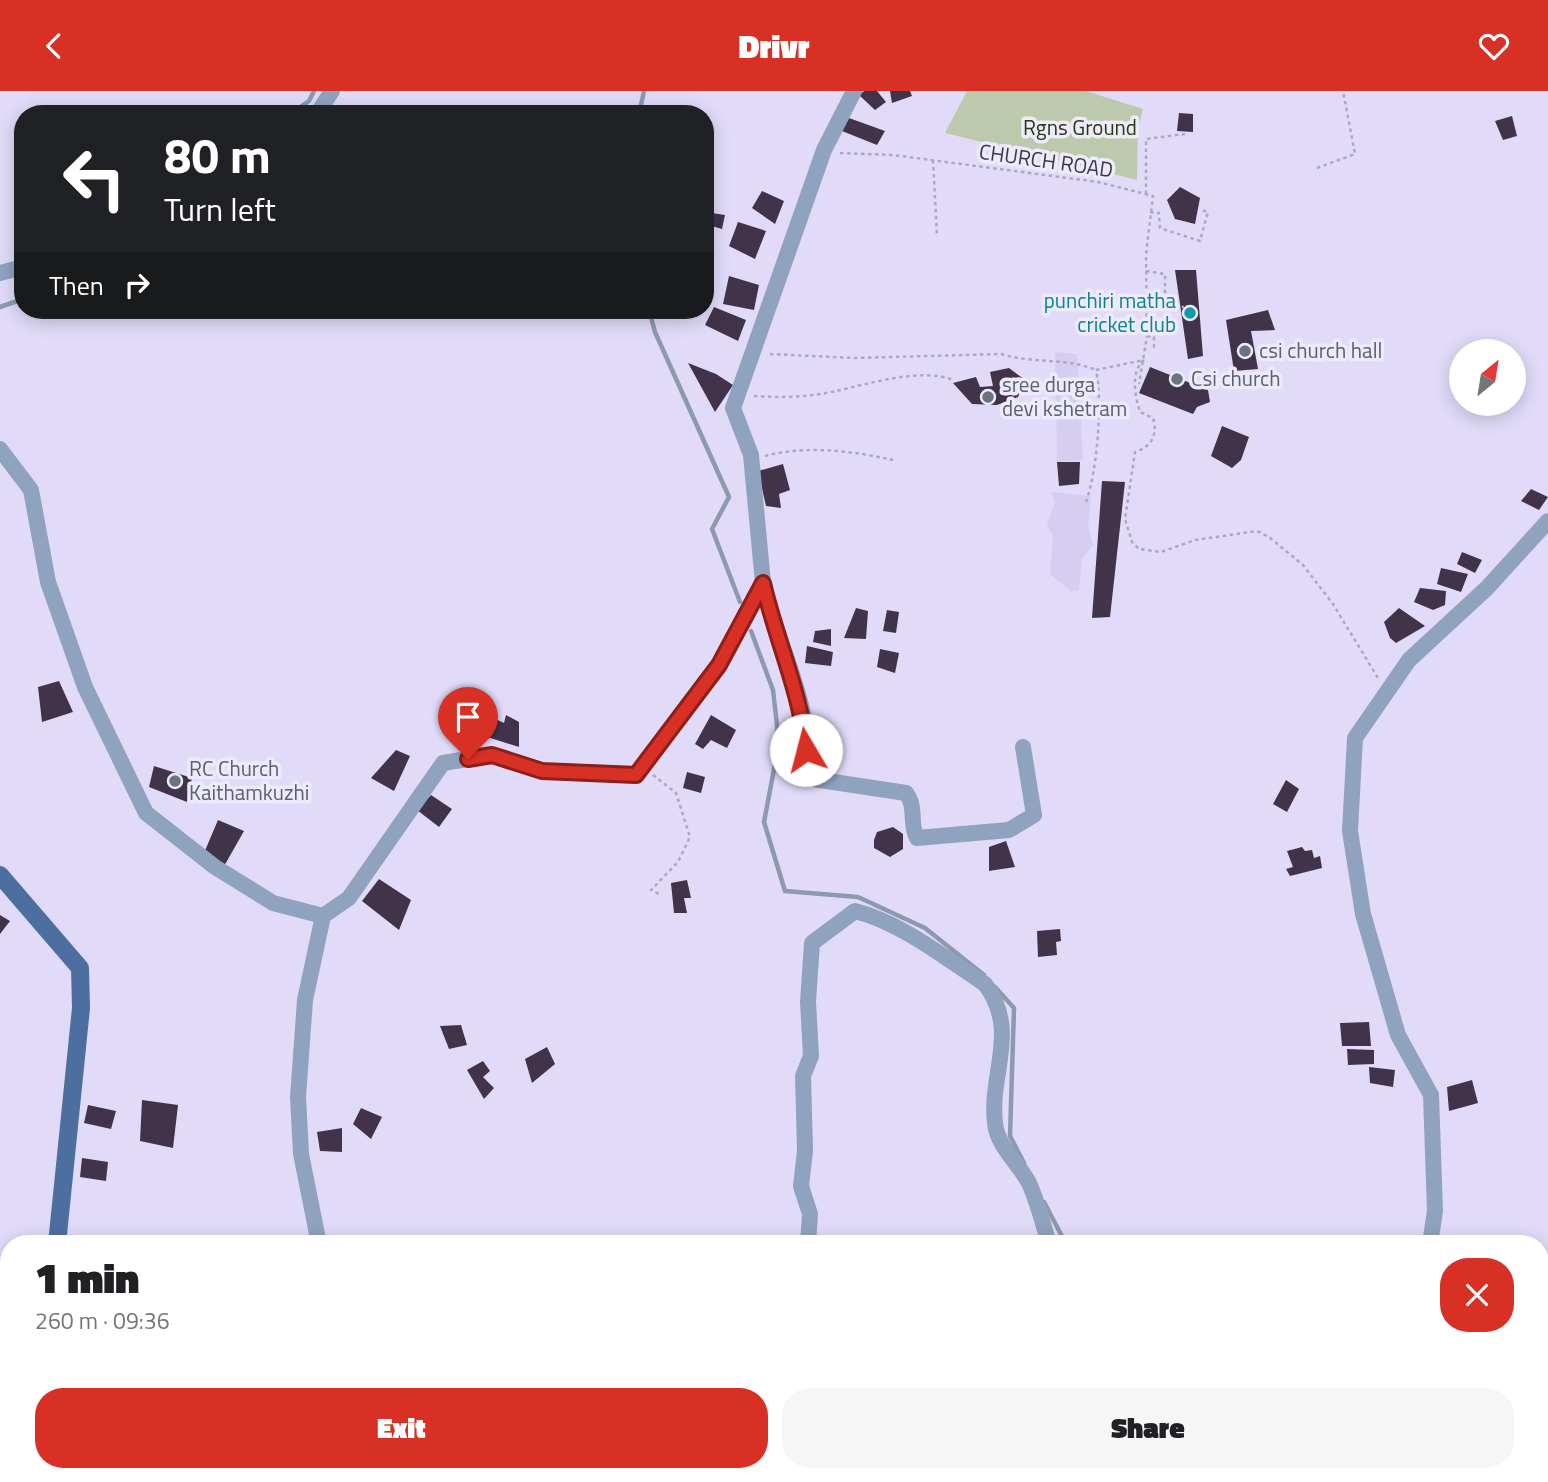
<!DOCTYPE html>
<html lang="en">
<head>
<meta charset="utf-8">
<style>
	body { margin:0; font-family:"Titillium Web",sans-serif; background:#f6f6f6; color:#202124; height:100vh; display:flex; flex-direction:column; font-size:26px; white-space:nowrap }
	* { box-sizing:border-box; margin:0 }
	p { font-size:23px; color:#757577 }
	.icon { flex:none; width:38px; height:38px; fill:none; stroke:currentColor; stroke-width:2; stroke-linecap:round; stroke-linejoin:round }
	.map { position:relative; flex:1; overflow:hidden }
	.drawer { position:absolute; left:0px; top:1144px; width:1549px; height:247px; display:flex; flex-direction:column; background:#fff; border-radius:28px 28px 0 0; box-shadow:0 4px 18px #0003 }
	.drawer>* { flex:none }
	.hud { position:absolute; left:14px; top:14px; width:700px; height:214px; border-radius:28px; box-shadow:0 4px 18px #0003; background:#202124; color:#fff; overflow:hidden }
	.needle { width:46px; rotate:30deg }
	.fabs { position:absolute; left:1449px; top:248px; display:grid; gap:14px }
	.fabs a { display:grid; place-items:center; width:77px; height:77px; border-radius:50%; background:#fff; box-shadow:0 4px 18px #0003; font-size:35px }
	.pin { position:absolute; display:grid; place-items:center; width:60px; height:60px; color:#fff; margin:-72px -30px; border-radius:50% 50% 50% 0; rotate:-45deg; box-shadow:0 0 7px #0007 }
	.pin .icon { rotate:45deg }
	.me { position:absolute; width:77px; margin:-38px; rotate:352deg; stroke-linejoin:round; filter:drop-shadow(0 0 5px #0008) }
	.turn { display:flex; align-items:center; gap:24px; height:147px; padding:0 35px; font-size:32px }
	.turn .icon { width:91px; height:91px; stroke-width:2.5 }
	.turn b { display:block; font-size:49px; line-height:60px }
	.then { display:flex; align-items:center; height:66px; padding:0 35px; background:#0003; gap:14px; font-size:26px }
	.round { display:grid; place-items:center; flex:none; width:74px; height:74px; border-radius:28px; background:#f6f6f6 }
	.head { display:flex; align-items:center; justify-content:space-between; height:119px; padding:0 35px }
	h1 { font-size:42px; font-weight:800; line-height:52px }
	.primary-button { display:flex; gap:14px; margin-top:auto; padding:14px 35px }
	.primary-button a { flex:1; height:80px; border-radius:28px; background:#d93025; color:#fff; font-size:28px; font-weight:800; line-height:80px; text-align:center }
	.primary-button a+a { background:#f6f6f6; color:#202124 }
	header { display:flex; justify-content:space-between; align-items:center; height:91px; padding:0 35px; background:#d93025; color:#fff; font-size:32px; font-weight:800 }
	.map>svg:first-child { display:block }
	.built { fill:#d5cef1 }
	.green { fill:#bdc9ad }
	.lines { fill:none; stroke-linecap:round; stroke-linejoin:round }
	.stream { stroke:#8c9aaf; stroke-width:4.5 }
	.building { fill:#41344a }
	.path { stroke:#ada8c0; stroke-width:2.5; stroke-dasharray:3.5 3.5; stroke-linecap:butt }
	.minor { stroke:#90a3be; stroke-width:16 }
	.major { stroke:#4d6f9f; stroke-width:18 }
	.route-casing { stroke:#8d1f18; stroke-width:18 }
	.route { stroke:#d93025; stroke-width:12 }
	.culture-dot { fill:#0f9aa8; stroke:#edeafc; stroke-width:2.5 }
	.worship-dot { fill:#6b7280; stroke:#edeafc; stroke-width:2.5 }
	.labels { text-anchor:middle; stroke-width:7; stroke-linejoin:round; paint-order:stroke }
	.park-label { font-size:21px; fill:#293a0b; stroke:#edeafc }
	.street-label { font-size:21px; fill:#3c3945; stroke:#edeafc }
	.culture-label { font-size:21px; fill:#0d838f; stroke:#edeafc; text-anchor:end }
	.worship-label { font-size:21px; fill:#5b616d; stroke:#edeafc; text-anchor:start }
</style>
</head>
<body>
<header><svg class="icon" aria-label="back" viewBox="0 0 24 24"><path d="M15 5l-7 7 7 7"/></svg>Drivr<svg class="icon" aria-label="heart" viewBox="0 0 24 24"><path d="M12 20l-8-8c-3-5 5-10 8-4 3-6 11-1 8 4z"/></svg></header>
<div class="map">
<svg width="1548" height="1391" viewBox="0 0 1548 1391">
	<rect width="100%" height="100%" fill="#e1dbf9"/>
	<!-- built -->
	<path class="built" d="M1055,261L1077,263L1083,369L1057,371Z
		M1051,401L1091,405L1088,435L1093,454L1082,468L1079,499L1071,500L1050,483L1053,445L1047,434L1055,411Z"/>
	<!-- green -->
	<path class="green" d="M967,0H1086L1143,18L1138,36L1137,89L945,42Z"/>
	<g class="lines">
		<!-- stream -->
		<path class="stream" d="M290,23L309,10L314,0
			M639,23L644,0
			M0,216L23,208
			M649,219L655,241L729,406L712,438L740,511
			M751,540L773,599L779,652L764,731L785,800L858,806L925,837L984,884
			M995,896L1014,917L1010,1045L1024,1072
			M1044,1111L1066,1153
			M1166,1382V1391"/>
	</g>
	<!-- building -->
	<path class="building" d="M864,0H877L886,11L875,19L859,4Z
		M890,0H910L912,5L892,12Z
		M1179,22L1193,23V41L1177,40Z
		M1512,25L1517,45L1503,49L1495,30Z
		M849,27L885,40L877,54L842,40Z
		M1180,96L1200,107L1195,133L1175,128L1167,109Z
		M762,100L784,110L775,133L752,117Z
		M705,121L725,124L722,138L705,133Z
		M738,131L766,140L755,168L729,155Z
		M1175,179H1196L1203,265L1188,268Z
		M729,185L759,194L754,219L723,213Z
		M714,216L746,229L738,250L705,234Z
		M1268,219L1275,239L1251,240L1258,278L1234,280L1226,229Z
		M688,272L716,283L733,294L715,321Z
		M1150,276L1208,299L1210,311L1197,316L1193,323L1139,302Z
		M1009,277L1025,289L1018,306L997,314L972,313L953,292L976,286L980,296L993,295L990,281Z
		M1222,335L1249,346L1241,369L1232,377L1211,365Z
		M1057,371H1080L1079,393L1059,395Z
		M783,373L790,399L779,403L781,417L766,415L758,380Z
		M1102,390L1125,391L1110,526L1092,527Z
		M1531,398L1548,406L1539,419L1521,410Z
		M1462,461L1482,469L1475,482L1457,473Z
		M1441,477L1468,483L1461,501L1437,493Z
		M1420,497L1446,500L1445,514L1433,519L1414,511Z
		M856,517L868,520L866,548L844,547Z
		M1399,517L1425,535L1396,552L1390,547L1384,531Z
		M887,519L899,521L896,542L883,540Z
		M831,538V555L813,551L815,540Z
		M807,555L833,561L831,575L805,572Z
		M880,558L899,562L895,582L877,576Z
		M59,590L73,621L42,631L38,596Z
		M487,624L504,632L506,624L519,631V656L481,644Z
		M711,624L736,639L727,657L711,649L703,658L695,653Z
		M396,659L410,665L394,700L371,687Z
		M154,675L192,687L187,711L149,696Z
		M687,681L705,686L701,702L683,697Z
		M1286,689L1299,698L1287,721L1273,713Z
		M431,704L452,718L439,736L417,719Z
		M218,729L244,740L223,777L204,762Z
		M893,736L903,743V758L890,766L874,757V749L877,741Z
		M1006,750L1015,776L989,780V756Z
		M1302,756L1305,760L1312,759L1314,767L1320,765L1322,777L1290,785L1286,778L1293,776L1287,760Z
		M379,788L411,809L399,839L362,810Z
		M687,789L691,807H684L687,822H674L671,792Z
		M0,824L10,830L0,843Z
		M1060,838L1061,850L1056,851L1057,864L1038,866L1037,840Z
		M1369,931L1371,955H1342L1340,932Z
		M461,934L467,954L449,958L440,935Z
		M547,956L555,973L532,992L525,968Z
		M1347,958L1374,959V973L1348,974Z
		M483,970L490,980L483,986L494,997L484,1008L467,979Z
		M1369,976L1395,979L1393,996L1370,992Z
		M1472,989L1478,1012L1449,1020L1447,996Z
		M142,1009L178,1014L173,1057L140,1050Z
		M88,1014L116,1020L111,1038L84,1032Z
		M361,1017L382,1026L371,1048L353,1033Z
		M342,1037V1061L320,1060L317,1041Z
		M82,1067L108,1071L106,1090L80,1086Z
		M0,1198L9,1200V1226L0,1223Z"/>
	<g class="lines">
		<!-- path -->
		<path class="path" d="M840,62L893,64L1098,91L1153,105L1146,163L1147,245L1139,293
			M933,69L937,145
			M1317,77L1355,63L1343,0
			M1146,103V48L1185,43
			M1150,121L1159,122L1160,137L1200,150L1208,121L1201,119
			M1146,180L1165,183V217L1184,216
			M1147,245L1154,246V256H1158
			M770,263L854,267L1001,263C1033,273 1065,266 1096,279
			M1144,269C1130,281 1135,305 1140,321L1153,327C1158,343 1152,356 1135,361L1125,428L1132,451L1139,458L1161,461L1195,449L1257,440L1269,446L1303,474L1333,513L1378,587
			M1096,279L1144,269
			M754,305C781,307 810,306 836,300C868,293 922,276 953,289
			M765,365C806,354 853,360 893,369
			M1086,411C1097,381 1103,310 1096,279
			M653,684L676,702L690,746L678,771L651,799L659,803"/>
		<!-- minor -->
		<path class="minor" d="M317,23L332,0
			M0,182L23,176
			M0,358L31,399L48,491L85,596L146,722L215,776L273,812L323,825L349,807L443,672L492,664L542,680L636,683L719,574L763,492L751,364L733,317L824,59L854,0
			M763,492C777,554 816,621 807,687L906,702C917,716 909,733 917,747L1009,739L1034,724L1023,656
			M319,1153L301,1063L298,1006L305,909L323,825
			M808,1153L810,1123L801,1095L805,1060L803,985L811,965L808,911L812,852L855,820C900,831 945,867 985,893C1020,940 989,982 995,1032C997,1055 1019,1073 1029,1092C1038,1112 1043,1133 1049,1153
			M1430,1153L1435,1120L1431,1004L1398,944L1363,823L1350,740L1355,647L1409,569L1487,497L1548,430
			M0,1343L9,1348
			M377,1382L380,1391
			M1144,1382L1146,1391
			M1278,1382L1281,1391
			M853,1391L854,1382
			M1413,1391L1416,1382"/>
		<!-- major -->
		<path class="major" d="M0,784L80,877L81,917L57,1153
			M66,1382V1391"/>
	</g>
	<g class="lines">
		<defs>
			<path id="route" d="M468,668L492,664L542,680L636,684L719,574L763,492C776,549 801,601 806,659"/>
		</defs>
		<!-- route casing -->
		<use href="#route" class="route-casing"/>
		<!-- route -->
		<use href="#route" class="route"/>
	</g>
	<!-- markers -->
	<circle class="culture-dot" cx="1190" cy="222" r="7"/>
	<g class="worship-dot">
		<circle cx="1245" cy="260" r="7"/>
		<circle cx="1177" cy="288" r="7"/>
		<circle cx="988" cy="306" r="7"/>
		<circle cx="175" cy="690" r="7"/>
	</g>
	<g class="labels">
		<!-- park labels -->
		<g class="park-label">
			<text x="1080" y="44">Rgns Ground</text>
		</g>
		<!-- street labels -->
		<g class="street-label">
			<text transform="translate(1046 70) rotate(8)" y="7">CHURCH ROAD</text>
		</g>
		<!-- culture labels -->
		<g class="culture-label">
			<text x="1176" y="217">punchiri matha<tspan x="1176" dy="24">cricket club</tspan></text>
		</g>
		<!-- worship labels -->
		<g class="worship-label">
			<text x="1259" y="267">csi church hall</text>
			<text x="1191" y="295">Csi church</text>
			<text x="1002" y="301">sree durga<tspan x="1002" dy="24">devi kshetram</tspan></text>
			<text x="189" y="685">RC Church<tspan x="189" dy="24">Kaithamkuzhi</tspan></text>
		</g>
	</g>
</svg>
<div class="fabs">
<a><svg class="needle" viewBox="-14 -14 28 28"><path d="M0-13l5 13h-10z" fill="#e53935"/><path d="M0 13l5-13h-10z" fill="#757577"/></svg></a>
</div>
<div class="pin" style="left:468px;top:668px;background:#d93025"><svg class="icon" aria-label="arrive" viewBox="0 0 24 24"><path d="M6 21V4h12l-3 4 3 4H6"/></svg></div>
<svg class="me" style="left:806px;top:659px" viewBox="-20 -20 40 40"><circle r="19" fill="#fff"/><path d="M0-13L10 11 0 6-10 11z" fill="#d93025"/></svg>
<div class="hud">
<div class="turn"><svg class="icon" aria-label="left" viewBox="0 0 24 24"><path d="M17 20v-9H6M10 6l-5 5 5 5"/></svg><div><b>80 m</b>Turn left</div></div>
<div class="then">Then<svg class="icon" aria-label="right" viewBox="0 0 24 24"><path d="M7 20v-9h11M14 6l5 5-5 5"/></svg></div>
</div>
<section class="drawer">
<div class="head"><div><h1>1 min</h1><p>260 m · 09:36</p></div><a class="round" style="background:#d93025;color:#fff"><svg class="icon" aria-label="close" viewBox="0 0 24 24"><path d="M6 6l12 12M18 6L6 18"/></svg></a></div>
<div class="primary-button"><a>Exit</a><a>Share</a></div>
</section>
</div>
</body>
</html>
